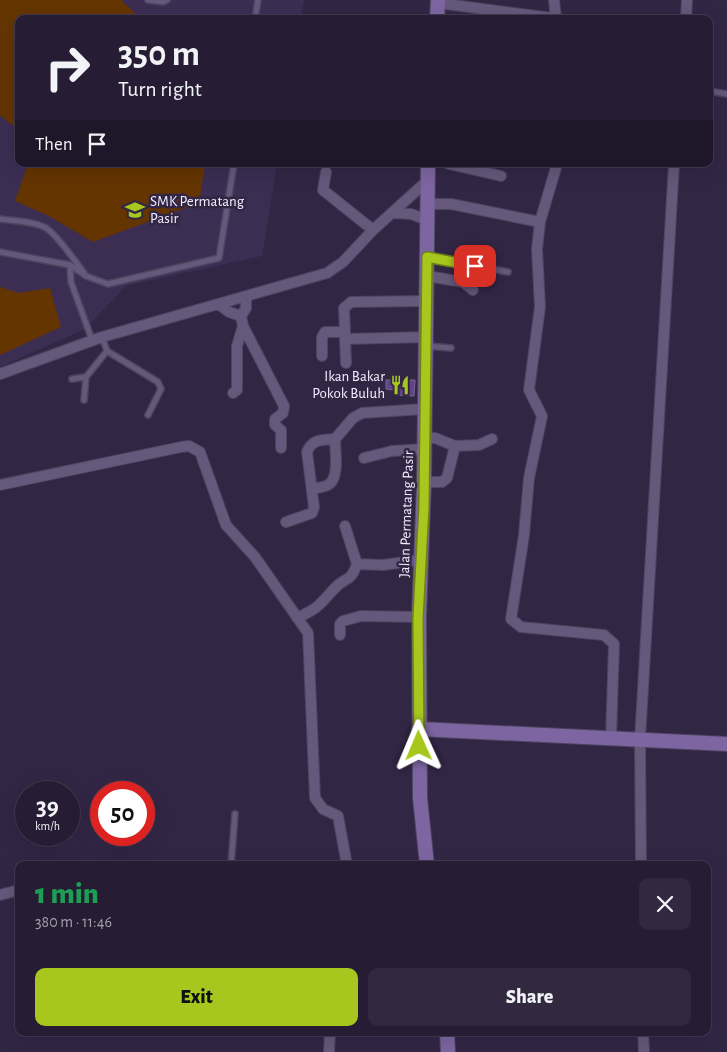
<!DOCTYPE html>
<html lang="en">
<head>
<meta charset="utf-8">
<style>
	body { margin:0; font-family:"Alegreya Sans",sans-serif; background:#322940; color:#f1f3f6; height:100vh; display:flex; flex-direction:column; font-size:19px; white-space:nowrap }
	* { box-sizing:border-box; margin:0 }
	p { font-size:16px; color:#a4a1ac }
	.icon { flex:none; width:28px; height:28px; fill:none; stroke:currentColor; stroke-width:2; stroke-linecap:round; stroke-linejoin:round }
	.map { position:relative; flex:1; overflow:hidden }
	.side { position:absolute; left:15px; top:861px; width:696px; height:175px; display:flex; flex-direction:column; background:#261c34; border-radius:10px; box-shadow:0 5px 20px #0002,0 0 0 1px #423a4f }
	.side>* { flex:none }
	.guide { position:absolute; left:15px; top:15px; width:698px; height:152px; border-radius:10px; box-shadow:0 5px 20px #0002,0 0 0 1px #423a4f; background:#261c34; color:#f1f3f6; overflow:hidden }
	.speed { position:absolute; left:15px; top:781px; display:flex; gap:10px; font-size:25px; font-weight:700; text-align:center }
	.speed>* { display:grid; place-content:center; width:65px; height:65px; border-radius:50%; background:#261c34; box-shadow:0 5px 20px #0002,0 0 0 1px #423a4f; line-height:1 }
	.speed small { font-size:12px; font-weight:400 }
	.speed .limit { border:8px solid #d22; background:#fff; color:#111 }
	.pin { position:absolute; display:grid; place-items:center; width:42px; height:42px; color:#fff; margin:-21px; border-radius:10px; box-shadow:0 2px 8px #0006 }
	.me { position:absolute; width:55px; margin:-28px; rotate:359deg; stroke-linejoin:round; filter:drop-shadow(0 0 4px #0008) }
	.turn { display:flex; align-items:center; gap:18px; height:105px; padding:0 20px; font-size:22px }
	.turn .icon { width:65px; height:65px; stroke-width:2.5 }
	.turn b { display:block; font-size:35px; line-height:42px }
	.then { display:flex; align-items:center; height:48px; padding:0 20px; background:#0003; gap:10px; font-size:19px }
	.round { display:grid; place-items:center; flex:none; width:52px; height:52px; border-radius:10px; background:#322940 }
	.head { display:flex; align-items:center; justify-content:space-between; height:85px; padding:0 20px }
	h1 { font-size:30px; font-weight:800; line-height:38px; color:#1e9e55 }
	.action { display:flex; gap:10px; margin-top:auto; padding:10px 20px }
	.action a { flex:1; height:58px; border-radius:10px; background:#a7c71e; color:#111; font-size:20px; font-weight:800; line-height:58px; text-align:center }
	.action a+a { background:#322940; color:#f1f3f6 }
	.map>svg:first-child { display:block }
	.built { fill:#3c2d53 }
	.green { fill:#643500 }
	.building { fill:#61448a; stroke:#76698d }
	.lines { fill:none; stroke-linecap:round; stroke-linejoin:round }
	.lane-casing { stroke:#4e445e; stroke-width:8 }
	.street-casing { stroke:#4e445e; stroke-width:12 }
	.secondary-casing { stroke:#4e445e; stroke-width:16 }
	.lane { stroke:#65587b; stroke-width:5 }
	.street { stroke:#65587b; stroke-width:10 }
	.secondary { stroke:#7d65a2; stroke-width:14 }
	.route-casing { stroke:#6d8114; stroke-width:12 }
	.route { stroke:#a7c71e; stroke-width:9 }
	.labels { text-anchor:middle; stroke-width:5; stroke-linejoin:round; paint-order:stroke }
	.poi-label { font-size:15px; fill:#f3eefe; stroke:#322645; text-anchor:start }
	.street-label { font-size:15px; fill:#f3eefe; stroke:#322645 }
</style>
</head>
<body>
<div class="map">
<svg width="727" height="1052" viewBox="0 0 727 1052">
	<rect width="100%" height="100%" fill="#322645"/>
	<!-- built -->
	<path class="built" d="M0,0H304L301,19H19V164H277L262,256L126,286L85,329L0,367Z"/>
	<!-- green -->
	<path class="green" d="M0,0H121L141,19H19V131L0,115Z
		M28,164H205L199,203L93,242L49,216L15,201Z
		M0,287L19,293L50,288L61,327L0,355Z"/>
	<!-- building -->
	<path class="building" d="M386,380H415L414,396L395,395V390L386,389Z"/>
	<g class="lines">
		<defs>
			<path id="lane" d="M148,0L163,2L167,0
				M255,19L258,0
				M709,91L727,94
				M0,219C14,221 34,221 46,228C58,236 76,262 84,273
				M0,252L70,265L86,276L108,284L219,258L234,164
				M428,257L508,272
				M70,265L71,282L92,340
				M426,346L451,348
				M107,351L158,382L161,389L148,415
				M72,379L86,377
				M84,400L86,377L107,351L102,337
				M231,865L235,814"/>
			<path id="street" d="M554,0L556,19
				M438,3L560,19
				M686,19L687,0
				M449,164L501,176
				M557,164L540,222L537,249L540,307L529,390L542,416L529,478L524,535L511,619L521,627L604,635L614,644L611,738
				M326,172L323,190L373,230
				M427,204H451L540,222
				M394,213L411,214L427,220
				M427,276L463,282L473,290
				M246,296V308L241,316L243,326L284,406L283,413L275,419V425L281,430V448
				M218,304L229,312L241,316
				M345,332V339L426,337
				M345,339L346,363
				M322,356V337L325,332H345L344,308L351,302L426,301
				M0,374L102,337L327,273L343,262L373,230L427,181
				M233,393L237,390V346L243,326
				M424,438H435L455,446
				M364,458L392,451L424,449
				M424,482H442L447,478L455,446L479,445L492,439
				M0,485L181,447L189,446L200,452L226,525L255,557L308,633L315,798L323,809L338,816L347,865
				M312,489C317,488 324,487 328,485C340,478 335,451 335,439L353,418L362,413L424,409
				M286,522L312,513L314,507L307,452C312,439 322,440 335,439
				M345,526L357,564
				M297,618C319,608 319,605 334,589C345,576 350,584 357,564L383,565L420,560
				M340,635V624L343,621L361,616L419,617
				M641,865L640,739L674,164
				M0,895L19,890
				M643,1032L644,1052
				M329,1052L330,1032"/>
			<path id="secondary" d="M437,19L438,0
				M419,729L727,744
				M427,865L420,798L419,617L424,482L428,164
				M447,1032L448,1052"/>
		</defs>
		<!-- lane casing -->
		<use href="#lane" class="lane-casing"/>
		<!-- street casing -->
		<use href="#street" class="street-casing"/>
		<!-- secondary casing -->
		<use href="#secondary" class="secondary-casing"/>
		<!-- lane -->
		<use href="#lane" class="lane"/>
		<!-- street -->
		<use href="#street" class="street"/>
		<!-- secondary -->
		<use href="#secondary" class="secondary"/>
	</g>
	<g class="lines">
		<defs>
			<path id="route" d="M419,746L418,618L424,506L427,257L475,266"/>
		</defs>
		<!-- route casing -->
		<use href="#route" class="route-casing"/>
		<!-- route -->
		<use href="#route" class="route"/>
	</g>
	<!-- icons -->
	<defs>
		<symbol id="school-bare" viewBox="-9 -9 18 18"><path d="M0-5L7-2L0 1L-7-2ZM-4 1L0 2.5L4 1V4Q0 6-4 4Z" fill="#a7c71e" stroke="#322645" stroke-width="2.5" paint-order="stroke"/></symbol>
		<symbol id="restaurant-bare" viewBox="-9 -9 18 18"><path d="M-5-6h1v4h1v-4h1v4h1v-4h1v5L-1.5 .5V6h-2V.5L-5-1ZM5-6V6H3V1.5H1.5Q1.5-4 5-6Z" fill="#a7c71e" stroke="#322645" stroke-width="2.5" paint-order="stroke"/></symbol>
	</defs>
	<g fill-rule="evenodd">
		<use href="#school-bare" x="121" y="196" width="28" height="28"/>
		<use href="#restaurant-bare" x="386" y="371" width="28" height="28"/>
	</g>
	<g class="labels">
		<!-- poi labels -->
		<g class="poi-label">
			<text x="150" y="206">SMK Permatang<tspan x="150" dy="17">Pasir</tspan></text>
			<text x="385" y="381" text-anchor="end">Ikan Bakar<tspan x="385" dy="17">Pokok Buluh</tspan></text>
		</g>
		<!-- street labels -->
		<g class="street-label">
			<text transform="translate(406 514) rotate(-88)" y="5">Jalan Permatang Pasir</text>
		</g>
	</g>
</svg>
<div class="speed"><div>39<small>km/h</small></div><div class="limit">50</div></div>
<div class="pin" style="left:475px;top:266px;background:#d93025"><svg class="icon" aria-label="arrive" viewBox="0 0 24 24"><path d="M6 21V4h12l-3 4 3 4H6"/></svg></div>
<svg class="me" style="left:419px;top:746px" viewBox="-20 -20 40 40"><path d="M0-17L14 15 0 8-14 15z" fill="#a7c71e" stroke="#fff" stroke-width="4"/></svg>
<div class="guide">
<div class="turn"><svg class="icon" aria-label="right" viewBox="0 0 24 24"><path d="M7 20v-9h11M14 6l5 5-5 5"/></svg><div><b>350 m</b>Turn right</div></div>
<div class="then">Then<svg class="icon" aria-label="arrive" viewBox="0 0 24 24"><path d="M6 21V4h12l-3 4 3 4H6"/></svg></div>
</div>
<section class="side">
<div class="head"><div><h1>1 min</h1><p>380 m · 11:46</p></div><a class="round"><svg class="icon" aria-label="close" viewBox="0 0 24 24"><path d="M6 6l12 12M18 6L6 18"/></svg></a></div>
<div class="action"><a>Exit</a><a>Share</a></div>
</section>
</div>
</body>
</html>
